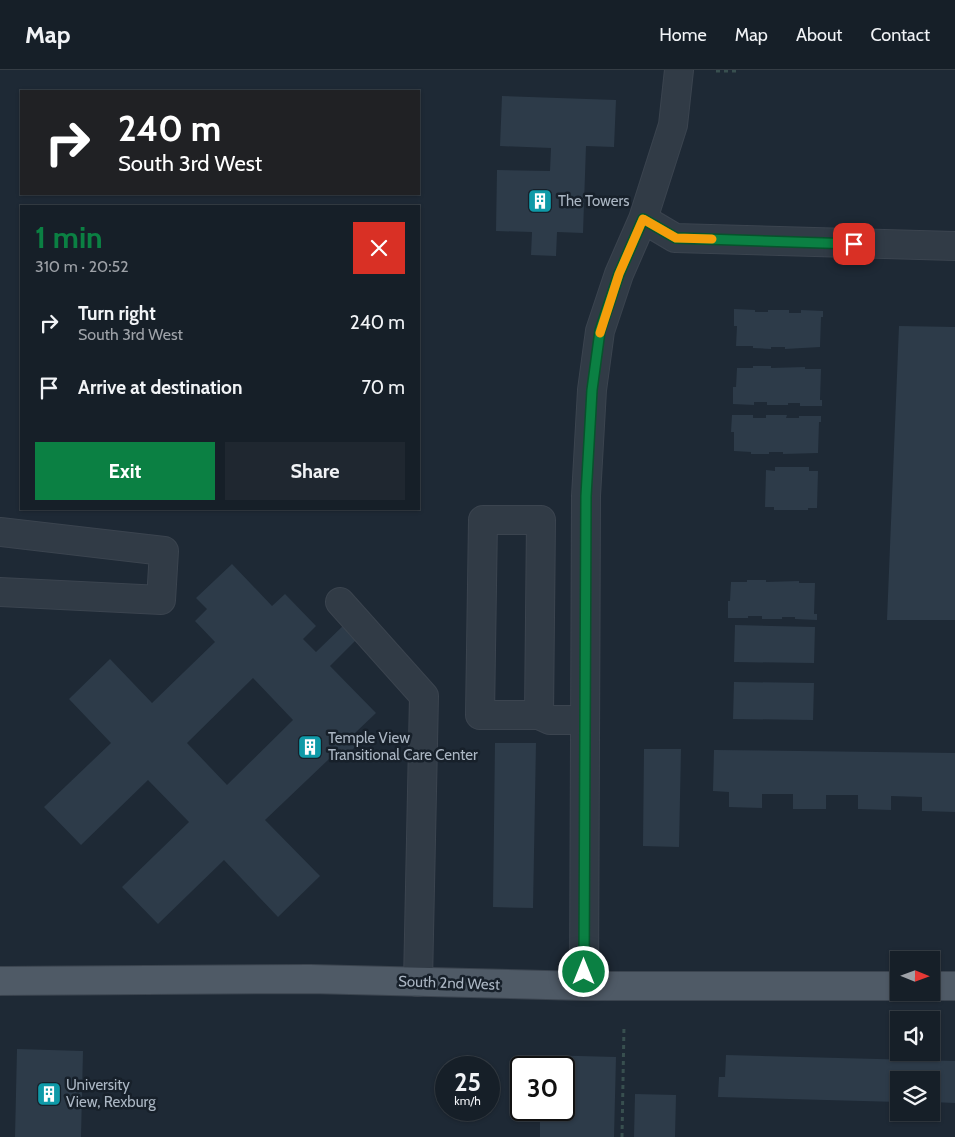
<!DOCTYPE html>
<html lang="en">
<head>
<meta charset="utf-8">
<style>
	body { margin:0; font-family:Cabin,sans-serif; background:#1f2730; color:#f1f3f6; height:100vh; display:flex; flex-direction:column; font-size:19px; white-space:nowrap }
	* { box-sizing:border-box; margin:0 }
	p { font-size:16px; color:#9ea2a8 }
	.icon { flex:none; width:28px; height:28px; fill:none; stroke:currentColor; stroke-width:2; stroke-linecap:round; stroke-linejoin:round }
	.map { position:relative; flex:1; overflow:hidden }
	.panel { position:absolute; left:20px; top:135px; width:400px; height:305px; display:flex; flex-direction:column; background:#161f28; border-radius:0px; box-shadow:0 1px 4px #0004,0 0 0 1px #353d45 }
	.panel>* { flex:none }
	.hud { position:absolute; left:20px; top:20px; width:400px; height:105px; border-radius:0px; box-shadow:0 1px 4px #0004,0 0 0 1px #353d45; background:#202124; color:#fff; overflow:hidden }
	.needle { width:32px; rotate:91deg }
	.fabs { position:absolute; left:890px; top:881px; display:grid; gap:10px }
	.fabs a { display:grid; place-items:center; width:50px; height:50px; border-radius:0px; background:#161f28; box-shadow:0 1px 4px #0004,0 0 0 1px #353d45; font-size:25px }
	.speed { position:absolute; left:435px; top:986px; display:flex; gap:10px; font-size:25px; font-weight:700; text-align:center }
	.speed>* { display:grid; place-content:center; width:65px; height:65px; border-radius:50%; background:#161f28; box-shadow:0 1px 4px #0004,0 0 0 1px #353d45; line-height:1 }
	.speed small { font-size:12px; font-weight:400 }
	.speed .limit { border:2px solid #111; border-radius:8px; background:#fff; color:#111 }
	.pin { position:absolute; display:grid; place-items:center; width:42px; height:42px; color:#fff; margin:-21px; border-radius:10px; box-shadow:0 2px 8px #0006 }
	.me { position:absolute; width:55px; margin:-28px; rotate:0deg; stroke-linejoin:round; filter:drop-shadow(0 0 4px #0008) }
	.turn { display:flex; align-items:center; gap:18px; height:105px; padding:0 15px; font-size:22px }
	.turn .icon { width:65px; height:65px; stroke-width:2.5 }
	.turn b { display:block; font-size:35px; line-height:42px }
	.round { display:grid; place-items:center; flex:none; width:52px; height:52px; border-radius:0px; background:#1f2730 }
	.overview { display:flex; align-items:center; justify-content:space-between; height:85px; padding:0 15px }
	h1 { font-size:30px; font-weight:800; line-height:38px; color:#0b8043 }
	.button { display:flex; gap:10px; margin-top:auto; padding:10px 15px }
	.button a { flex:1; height:58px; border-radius:0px; background:#0b8043; color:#fff; font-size:20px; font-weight:800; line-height:58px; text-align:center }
	.button a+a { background:#1f2730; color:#f1f3f6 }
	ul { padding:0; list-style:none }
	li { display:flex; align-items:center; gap:15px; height:65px; padding:0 15px }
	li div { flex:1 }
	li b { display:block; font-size:19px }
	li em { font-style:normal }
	header { display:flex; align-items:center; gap:30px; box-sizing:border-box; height:70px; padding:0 25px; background:#161f28; border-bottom:1px solid #353d45 }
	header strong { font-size:24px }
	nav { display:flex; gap:28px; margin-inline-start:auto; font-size:18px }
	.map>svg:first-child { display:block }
	.building { fill:#2d3b49; fill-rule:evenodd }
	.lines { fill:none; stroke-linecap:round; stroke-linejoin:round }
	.minor-casing { stroke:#3b444f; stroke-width:30 }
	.major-casing { stroke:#3b444f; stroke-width:30 }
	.path { stroke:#384f4f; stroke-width:3; stroke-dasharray:4 4; stroke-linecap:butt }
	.minor { stroke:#313b46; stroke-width:28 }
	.major { stroke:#4f5a66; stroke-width:28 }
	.route-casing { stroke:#07532c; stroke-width:12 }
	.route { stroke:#0b8043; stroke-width:9 }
	.slow { stroke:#f59e0b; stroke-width:9 }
	.labels { text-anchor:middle; stroke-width:5; stroke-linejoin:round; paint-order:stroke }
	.poi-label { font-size:15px; fill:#abb6c3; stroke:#17202a; text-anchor:start }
	.street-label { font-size:15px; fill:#abb6c3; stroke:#17202a }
</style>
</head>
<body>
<header>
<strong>Map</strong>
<nav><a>Home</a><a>Map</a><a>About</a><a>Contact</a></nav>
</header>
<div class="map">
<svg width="955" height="1067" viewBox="0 0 955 1067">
	<rect width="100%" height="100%" fill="#1e2935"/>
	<!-- building -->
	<path class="building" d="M502,26L616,30L614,77L586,76L583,163L557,162L556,186L531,185L532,162L496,161L497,100L550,101L551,78L500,76Z
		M734,239L755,240V242H768V240H789V243H801V240L823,241V247H821L820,277L785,279V277H771V279L753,278V276H736L737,256H734Z
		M899,256L955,257V550H887Z
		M753,296H771V298L805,297V299H821L820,330H822V336H800V333H788V335H767V332H754V335L733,334V317H736L737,298H753Z
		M732,345H753V348H766V345H787L786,348H799V346H821V352H819L818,383L783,384V382H769V384H751V382L734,381V362H731Z
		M775,397H809V401H818L817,438H808V440H774V437H765L766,400L775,401Z
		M232,494L272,536L285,524L316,556L303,569L316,582L347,552L360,566L330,596L376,643L355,663L362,670L346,686L341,681L331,691L329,689L265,750L320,806L278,847L224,790L158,854L122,817L189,752L148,710L81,775L44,737L111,673L69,629L110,589L152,633L215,572L195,551L207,539L196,528ZM253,608L293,650L227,715L187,673Z
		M747,510H766V512L799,511V513H815L814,544H817V550L795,549V547H782V549H762V546H748V548H728V531H730L731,512H747Z
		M735,555L815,557L814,593L734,592Z
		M734,612L814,613L813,650L733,649Z
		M495,673H536L533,838L493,837Z
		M644,679H681L679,777L643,776Z
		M714,680L955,683V742L922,741V727L891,726V740L858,739V725H826V739H793V724H762V738L729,737V722L713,721Z
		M17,979L83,981L81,1067H15Z
		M542,985L616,987L614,1067H540V1040H564V998H541Z
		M726,985L955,991V1033L931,1032V1010H899V1032L718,1027L719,1007H725Z
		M635,1024L676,1025L675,1067H634Z"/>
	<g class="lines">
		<defs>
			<path id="minor" d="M643,149L675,168L955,176
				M0,462L164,481L161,530L0,522
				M340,532L424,626L418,912
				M539,645L541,450H483L480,645H539L550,650H585
				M584,916L586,426L592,320L600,261L619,204L643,149L673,55L679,0"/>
			<path id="major" d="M0,911L310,909L584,916H899
				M931,916H955"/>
		</defs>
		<!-- minor casing -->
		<use href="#minor" class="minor-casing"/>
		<!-- major casing -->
		<use href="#major" class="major-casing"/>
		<!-- path -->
		<path class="path" d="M716,1H738V0
			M622,1067L624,955"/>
		<!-- minor -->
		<use href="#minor" class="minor"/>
		<!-- major -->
		<use href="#major" class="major"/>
	</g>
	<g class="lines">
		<defs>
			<path id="route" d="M584,902L586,426L592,320L600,261L619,204L643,149L676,168L854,174"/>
		</defs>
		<!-- route casing -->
		<use href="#route" class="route-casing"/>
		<!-- route -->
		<use href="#route" class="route"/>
		<!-- slow -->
		<path class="slow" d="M600,263L619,204L643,149L676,168L712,169"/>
	</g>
	<!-- icons -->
	<defs>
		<symbol id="building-square" viewBox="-11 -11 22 22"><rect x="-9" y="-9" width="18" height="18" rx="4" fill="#0f9aa8" stroke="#17202a"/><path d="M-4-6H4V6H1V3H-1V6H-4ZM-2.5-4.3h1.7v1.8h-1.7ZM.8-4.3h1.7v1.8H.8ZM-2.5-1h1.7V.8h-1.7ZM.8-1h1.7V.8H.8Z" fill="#fff"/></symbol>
	</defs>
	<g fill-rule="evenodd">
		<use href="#building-square" x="526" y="117" width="28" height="28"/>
		<use href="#building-square" x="296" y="663" width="28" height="28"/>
		<use href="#building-square" x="35" y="1010" width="28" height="28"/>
	</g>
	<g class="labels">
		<!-- poi labels -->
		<g class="poi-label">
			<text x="558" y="136">The Towers</text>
			<text x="328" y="673">Temple View<tspan x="328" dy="17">Transitional Care Center</tspan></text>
			<text x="66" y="1020">University<tspan x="66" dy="17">View, Rexburg</tspan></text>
		</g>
		<!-- street labels -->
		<g class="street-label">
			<text transform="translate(449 913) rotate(2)" y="5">South 2nd West</text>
		</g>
	</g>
</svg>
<div class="fabs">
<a><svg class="needle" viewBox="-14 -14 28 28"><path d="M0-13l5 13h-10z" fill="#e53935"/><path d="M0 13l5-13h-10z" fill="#9ea2a8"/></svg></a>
<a><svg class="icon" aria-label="sound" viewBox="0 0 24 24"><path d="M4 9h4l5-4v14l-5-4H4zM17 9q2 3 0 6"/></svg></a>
<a><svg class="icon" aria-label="layers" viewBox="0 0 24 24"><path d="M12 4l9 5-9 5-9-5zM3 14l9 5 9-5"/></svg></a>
</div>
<div class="speed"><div>25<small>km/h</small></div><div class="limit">30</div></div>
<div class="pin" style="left:854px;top:174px;background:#d93025"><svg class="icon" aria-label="arrive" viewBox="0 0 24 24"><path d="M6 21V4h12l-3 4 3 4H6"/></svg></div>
<svg class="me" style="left:584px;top:902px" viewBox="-20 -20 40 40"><circle r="17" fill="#0b8043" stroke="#fff" stroke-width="3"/><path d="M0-11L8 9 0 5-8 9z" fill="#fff"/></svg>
<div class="hud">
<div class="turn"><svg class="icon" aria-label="right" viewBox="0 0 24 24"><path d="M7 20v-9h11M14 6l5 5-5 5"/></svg><div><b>240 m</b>South 3rd West</div></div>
</div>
<section class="panel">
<div class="overview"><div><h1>1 min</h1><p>310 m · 20:52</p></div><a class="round" style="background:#d93025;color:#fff"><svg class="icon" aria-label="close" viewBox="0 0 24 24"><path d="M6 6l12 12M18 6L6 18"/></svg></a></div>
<ul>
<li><svg class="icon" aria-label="right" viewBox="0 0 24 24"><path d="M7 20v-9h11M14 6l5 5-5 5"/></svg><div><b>Turn right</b><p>South 3rd West</p></div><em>240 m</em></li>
<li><svg class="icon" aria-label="arrive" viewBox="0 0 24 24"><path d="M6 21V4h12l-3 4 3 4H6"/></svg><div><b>Arrive at destination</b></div><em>70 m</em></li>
</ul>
<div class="button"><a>Exit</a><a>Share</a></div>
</section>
</div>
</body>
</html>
